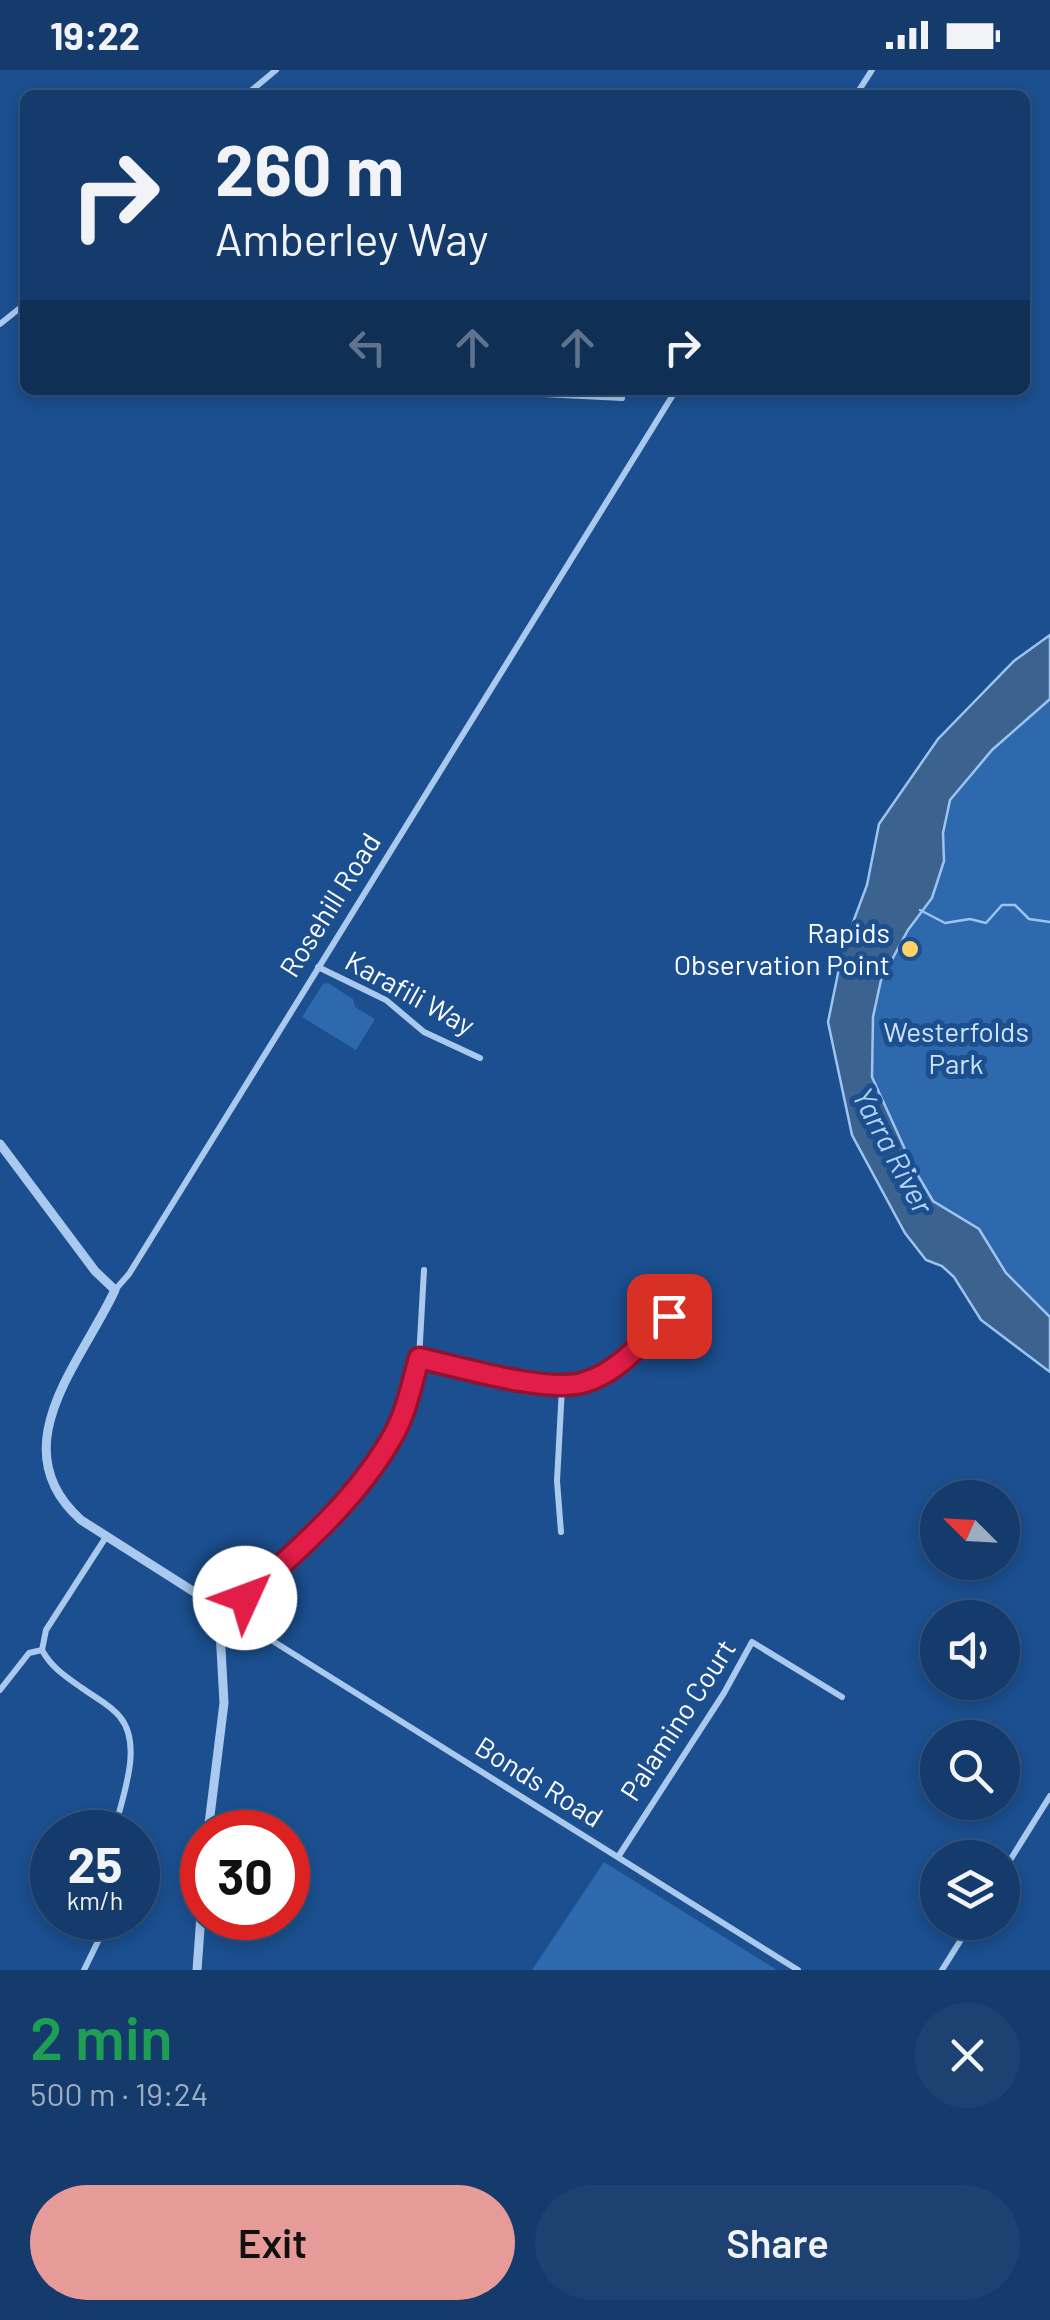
<!DOCTYPE html>
<html lang="en">
<head>
<meta charset="utf-8">
<style>
	body { margin:0; font-family:Barlow,sans-serif; background:#1d4271; color:#f1f3f6; height:100vh; display:flex; flex-direction:column; font-size:38px; white-space:nowrap }
	* { box-sizing:border-box; margin:0 }
	p { font-size:32px; color:#9dadc1 }
	.icon { flex:none; width:55px; height:55px; fill:none; stroke:currentColor; stroke-width:2; stroke-linecap:round; stroke-linejoin:round }
	.map { position:relative; height:1900px; overflow:hidden }
	.side { display:flex; flex-direction:column; background:#143b6b; flex:1 }
	.side>* { flex:none }
	.top-card { position:absolute; left:20px; top:20px; width:1010px; height:305px; border-radius:15px; box-shadow:0 5px 15px #0003,0 0 0 2px #33557e; background:#143b6b; color:#f1f3f6; overflow:hidden }
	.needle { width:65px; rotate:294deg }
	.buttons { position:absolute; left:920px; top:1410px; display:grid; gap:20px }
	.buttons a { display:grid; place-items:center; width:100px; height:100px; border-radius:50%; background:#143b6b; box-shadow:0 5px 15px #0003,0 0 0 2px #33557e; font-size:50px }
	.speed { position:absolute; left:30px; top:1740px; display:flex; gap:20px; font-size:50px; font-weight:700; text-align:center }
	.speed>* { display:grid; place-content:center; width:130px; height:130px; border-radius:50%; background:#143b6b; box-shadow:0 5px 15px #0003,0 0 0 2px #33557e; line-height:1 }
	.speed small { font-size:25px; font-weight:400 }
	.speed .limit { border:15px solid #d22; background:#fff; color:#111 }
	.pin { position:absolute; display:grid; place-items:center; width:85px; height:85px; color:#fff; margin:-42px; border-radius:20px; box-shadow:0 5px 15px #0006 }
	.me { position:absolute; width:110px; margin:-55px; rotate:47deg; stroke-linejoin:round; filter:drop-shadow(0 0 8px #0008) }
	.turn { display:flex; align-items:center; gap:35px; height:210px; padding:0 30px; font-size:45px }
	.turn .icon { width:130px; height:130px; stroke-width:2.5 }
	.turn b { display:block; font-size:70px; line-height:85px }
	.lanes { display:flex; align-items:center; height:95px; padding:0 30px; background:#0003; justify-content:center; gap:50px; direction:ltr }
	.lanes .off { opacity:.35 }
	.round { display:grid; place-items:center; flex:none; width:105px; height:105px; border-radius:52px; background:#1d4271 }
	.overview { display:flex; align-items:center; justify-content:space-between; height:170px; padding:0 30px }
	h1 { font-size:60px; font-weight:600; line-height:75px; color:#1e9e55 }
	.primary-button { display:flex; gap:20px; margin-top:auto; padding:20px 30px }
	.primary-button a { flex:1; height:115px; border-radius:60px; background:#e69b98; color:#111; font-size:40px; font-weight:600; line-height:115px; text-align:center }
	.primary-button a+a { background:#1d4271; color:#f1f3f6 }
	.status { display:flex; justify-content:space-between; align-items:center; height:70px; padding:0 50px; background:#143b6b; direction:ltr }
	.status svg { height:28px; fill:currentColor }
	.map>svg:first-child { display:block }
	.green { fill:#2e69ad }
	.water { fill:#3c6290; stroke:#9cc4f0; stroke-width:2.5 }
	.lines { fill:none; stroke-linecap:round; stroke-linejoin:round }
	.stream { stroke:#9cc4f0; stroke-width:2.5 }
	.minor { stroke:#a9c9ee; stroke-width:6 }
	.tertiary { stroke:#a9c9ee; stroke-width:9 }
	.route-casing { stroke:#92132f; stroke-width:25 }
	.route { stroke:#e11d48; stroke-width:18 }
	.poi-dot { fill:#ffd166; stroke:#1b4f8f; stroke-width:4 }
	.labels { text-anchor:middle; stroke-width:10; stroke-linejoin:round; paint-order:stroke }
	.street-label { font-size:28px; fill:#fff; stroke:#1b4f8f }
	.poi-label { font-size:28px; fill:#fff; stroke:#1b4f8f; text-anchor:end }
	.park-label { font-size:28px; fill:#cfe3fa; stroke:#1b4f8f }
	.water-label { font-size:30px; font-style:italic; fill:#b5d3f5; stroke:#1b4f8f }
</style>
</head>
<body>
<div class="status"><b>19:22</b><svg viewBox="0 0 49 12"><path d="M0 12V9h3v3zM5 12V6h3v6zM10 12V3h3v9zM15 12V0h3v12zM26 1h20v11H26zM47 4h2v5h-2z"/></svg></div>
<div class="map">
<svg width="1050" height="1900" viewBox="0 0 1050 1900">
	<rect width="100%" height="100%" fill="#1b4f8f"/>
	<!-- green -->
	<path class="green" d="M1050,610V1263L932,1145L864,1018L868,928L937,732Z
		M328,913L353,929L355,937L375,949L356,980L302,947L323,914Z
		M604,1792L777,1900H532Z"/>
	<!-- water -->
	<path class="water" d="M1050,565V629L992,680L950,730L943,763L944,791L932,828L908,860L881,910L873,947L872,1007L913,1097L933,1131L979,1159L1006,1203L1050,1247V1302L981,1250L954,1207L942,1196L926,1190L905,1163L852,1065L828,952L843,879L867,815L879,754L938,669L1014,591Z"/>
	<g class="lines">
		<!-- stream -->
		<path class="stream" d="M920,840L945,853L970,849L986,853L1002,835H1015L1029,849L1050,852"/>
		<!-- minor -->
		<path class="minor" d="M246,25L276,0
			M856,25L872,0
			M0,254L25,234
			M462,320L622,328
			M318,897L386,930L424,962L480,988
			M115,1220L129,1204L676,320
			M419,1289L424,1200
			M561,1462L557,1411L562,1317
			M106,1467L46,1560L42,1580C51,1597 66,1607 82,1618C94,1627 111,1635 120,1647C144,1676 121,1730 114,1762
			M230,1540C290,1497 359,1427 394,1363C406,1340 412,1314 419,1289C460,1297 547,1324 585,1313C618,1302 645,1269 669,1246
			M236,1548L798,1900
			M233,1558L251,1561
			M0,1620L29,1583L42,1580
			M618,1787L724,1623L752,1572L842,1627
			M1002,1803L1050,1726
			M84,1900L103,1861L105,1848
			M942,1900L972,1852"/>
		<!-- tertiary -->
		<path class="tertiary" d="M0,1074L95,1201L115,1220C81,1293 0,1378 81,1450L221,1539
			M212 1550a12 12 0 1 1 24 0a12 12 0 1 1-24 0Z
			M208,1762L224,1633L220,1561
			M197,1900L202,1832"/>
	</g>
	<g class="lines">
		<defs>
			<path id="route" d="M245,1528C300,1478 359,1428 395,1362C407,1339 412,1313 419,1288C460,1297 548,1324 585,1312C619,1302 645,1269 669,1246"/>
		</defs>
		<!-- route casing -->
		<use href="#route" class="route-casing"/>
		<!-- route -->
		<use href="#route" class="route"/>
	</g>
	<!-- markers -->
	<circle class="poi-dot" cx="910" cy="879" r="10"/>
	<g class="labels">
		<!-- street labels -->
		<g class="street-label">
			<text transform="translate(330 835) rotate(-58)" y="10">Rosehill Road</text>
			<text transform="translate(410 923) rotate(29)" y="10">Karafili Way</text>
			<text transform="translate(678 1650) rotate(-57)" y="10">Palamino Court</text>
			<text transform="translate(539 1712) rotate(32)" y="10">Bonds Road</text>
		</g>
		<!-- poi labels -->
		<g class="poi-label">
			<text x="890" y="873">Rapids<tspan x="890" dy="32">Observation Point</tspan></text>
		</g>
		<!-- park labels -->
		<g class="park-label">
			<text x="956" y="972">Westerfolds<tspan x="956" dy="32">Park</tspan></text>
		</g>
		<!-- water labels -->
		<g class="water-label">
			<text transform="translate(892 1081) rotate(62)" y="10">Yarra River</text>
		</g>
	</g>
</svg>
<div class="buttons">
<a><svg class="needle" viewBox="-14 -14 28 28"><path d="M0-13l5 13h-10z" fill="#e53935"/><path d="M0 13l5-13h-10z" fill="#9dadc1"/></svg></a>
<a><svg class="icon" aria-label="sound" viewBox="0 0 24 24"><path d="M4 9h4l5-4v14l-5-4H4zM17 9q2 3 0 6"/></svg></a>
<a><svg class="icon" aria-label="search" viewBox="0 0 24 24"><circle cx="10" cy="10" r="6"/><path d="M15 15l6 6"/></svg></a>
<a><svg class="icon" aria-label="layers" viewBox="0 0 24 24"><path d="M12 4l9 5-9 5-9-5zM3 14l9 5 9-5"/></svg></a>
</div>
<div class="speed"><div>25<small>km/h</small></div><div class="limit">30</div></div>
<div class="pin" style="left:669px;top:1246px;background:#d93025"><svg class="icon" aria-label="arrive" viewBox="0 0 24 24"><path d="M6 21V4h12l-3 4 3 4H6"/></svg></div>
<svg class="me" style="left:245px;top:1528px" viewBox="-20 -20 40 40"><circle r="19" fill="#fff"/><path d="M0-13L10 11 0 6-10 11z" fill="#e11d48"/></svg>
<div class="top-card">
<div class="turn"><svg class="icon" aria-label="right" viewBox="0 0 24 24"><path d="M7 20v-9h11M14 6l5 5-5 5"/></svg><div><b>260 m</b>Amberley Way</div></div>
<div class="lanes"><svg class="icon off" aria-label="left" viewBox="0 0 24 24"><path d="M17 20v-9H6M10 6l-5 5 5 5"/></svg><svg class="icon off" aria-label="ahead" viewBox="0 0 24 24"><path d="M12 20V5M6 11l6-6 6 6"/></svg><svg class="icon off" aria-label="ahead" viewBox="0 0 24 24"><path d="M12 20V5M6 11l6-6 6 6"/></svg><svg class="icon" aria-label="right" viewBox="0 0 24 24"><path d="M7 20v-9h11M14 6l5 5-5 5"/></svg></div>
</div>
</div>
<section class="side">
<div class="overview"><div><h1>2 min</h1><p>500 m · 19:24</p></div><a class="round"><svg class="icon" aria-label="close" viewBox="0 0 24 24"><path d="M6 6l12 12M18 6L6 18"/></svg></a></div>
<div class="primary-button"><a>Exit</a><a>Share</a></div>
</section>
</body>
</html>
